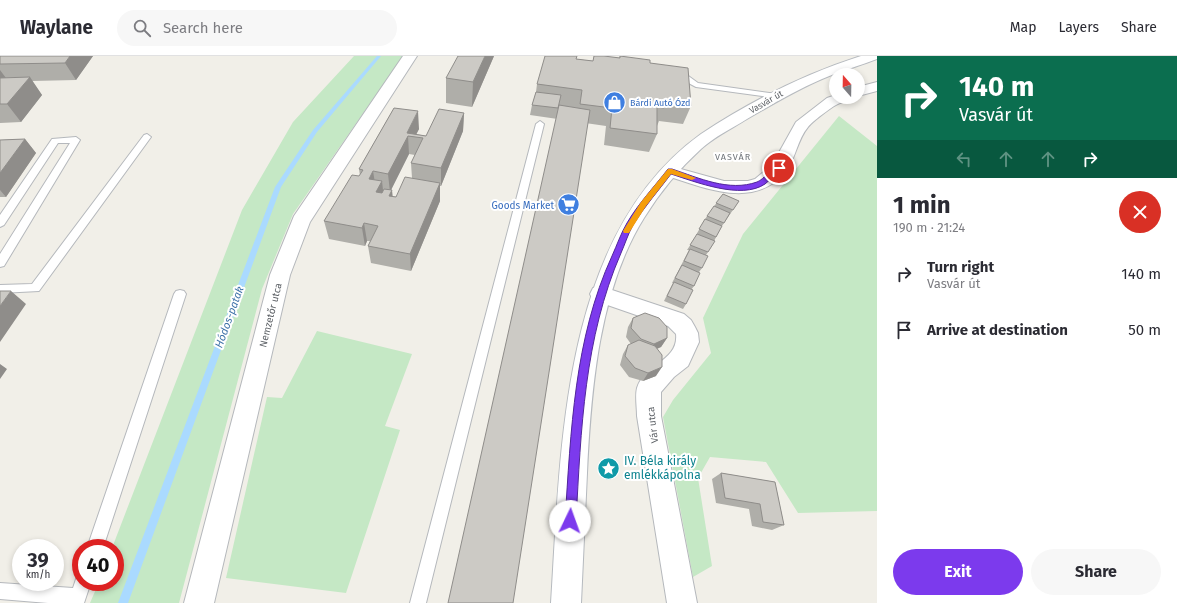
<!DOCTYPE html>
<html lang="en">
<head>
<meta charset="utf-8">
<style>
	body { margin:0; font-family:"Fira Sans",sans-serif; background:#f7f7f7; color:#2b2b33; height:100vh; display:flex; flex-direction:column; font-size:15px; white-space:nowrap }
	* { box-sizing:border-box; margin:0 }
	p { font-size:13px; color:#7c7c81 }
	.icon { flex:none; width:22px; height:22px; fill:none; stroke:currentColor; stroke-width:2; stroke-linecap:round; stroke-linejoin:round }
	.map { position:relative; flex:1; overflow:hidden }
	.drawer { display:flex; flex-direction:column; background:#fff; width:300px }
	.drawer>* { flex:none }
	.banner { background:#0b6e4f; color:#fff; overflow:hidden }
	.needle { width:26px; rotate:340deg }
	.buttons { position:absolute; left:829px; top:12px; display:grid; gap:8px }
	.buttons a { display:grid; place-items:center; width:36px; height:36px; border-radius:50%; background:#fff; box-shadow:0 2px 6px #0003; font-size:20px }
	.speed { position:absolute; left:12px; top:483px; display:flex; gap:8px; font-size:20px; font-weight:700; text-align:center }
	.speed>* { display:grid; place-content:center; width:52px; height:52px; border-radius:50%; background:#fff; box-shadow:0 2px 6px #0003; line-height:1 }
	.speed small { font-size:10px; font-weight:400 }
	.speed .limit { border:6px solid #d22; background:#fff; color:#111 }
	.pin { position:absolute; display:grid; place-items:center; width:34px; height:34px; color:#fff; margin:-17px; border:2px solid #fff; border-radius:50%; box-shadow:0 1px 4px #0007 }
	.me { position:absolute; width:44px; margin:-22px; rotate:3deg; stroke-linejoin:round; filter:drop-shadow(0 0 3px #0008) }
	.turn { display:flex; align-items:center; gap:14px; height:84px; padding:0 16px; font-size:18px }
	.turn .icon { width:52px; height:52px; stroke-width:2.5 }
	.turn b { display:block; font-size:28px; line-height:34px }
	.lanes { display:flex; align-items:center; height:38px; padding:0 16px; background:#0003; justify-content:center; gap:20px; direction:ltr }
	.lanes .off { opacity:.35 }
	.round { display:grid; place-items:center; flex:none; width:42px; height:42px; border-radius:21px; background:#f7f7f7 }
	.summary { display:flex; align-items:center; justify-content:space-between; height:68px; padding:0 16px }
	h1 { font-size:24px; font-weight:700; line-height:30px }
	.cta { display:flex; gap:8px; margin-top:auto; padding:8px 16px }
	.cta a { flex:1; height:46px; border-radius:24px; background:#7c3aed; color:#fff; font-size:16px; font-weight:700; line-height:46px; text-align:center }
	.cta a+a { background:#f7f7f7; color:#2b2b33 }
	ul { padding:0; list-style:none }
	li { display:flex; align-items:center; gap:12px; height:56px; padding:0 16px }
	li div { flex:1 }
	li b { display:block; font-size:15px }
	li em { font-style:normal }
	header { display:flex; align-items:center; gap:24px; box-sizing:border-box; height:56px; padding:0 20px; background:#fff; border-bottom:1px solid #e1e1e2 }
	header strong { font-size:19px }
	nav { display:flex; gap:22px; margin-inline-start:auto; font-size:14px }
	.search { width:280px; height:36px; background:#f7f7f7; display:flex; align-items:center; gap:10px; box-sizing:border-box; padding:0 14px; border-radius:22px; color:#7c7c81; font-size:15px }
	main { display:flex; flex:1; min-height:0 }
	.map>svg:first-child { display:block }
	.green { fill:#c5e8c5 }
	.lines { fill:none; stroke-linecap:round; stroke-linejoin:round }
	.stream { fill:#aadaff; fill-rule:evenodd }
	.lane-casing { stroke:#b5b8bc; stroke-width:2 }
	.street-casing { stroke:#b5b8bc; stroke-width:2 }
	.secondary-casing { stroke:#b6babf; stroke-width:2 }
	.lane { fill:#fff; fill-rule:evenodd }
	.street { fill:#fff; fill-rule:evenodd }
	.secondary { fill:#fff; fill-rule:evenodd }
	.wall { fill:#afaea9; fill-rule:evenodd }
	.shaded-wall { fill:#8f8d8a }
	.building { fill:#cccac5; stroke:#8f8d8a }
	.route { fill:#7c3aed; stroke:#51269a }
	.slow { fill:#f59e0b }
	.labels { text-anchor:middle; stroke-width:4; stroke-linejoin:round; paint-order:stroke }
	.far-street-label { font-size:9px; fill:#5f6368; stroke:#fff }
	.far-shop-label { font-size:9px; fill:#366cbe; stroke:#fff; text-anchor:start }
	.far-neighbourhood-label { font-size:9px; letter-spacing:1px; fill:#70757a; stroke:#fff }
	.shop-label { font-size:10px; fill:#366cbe; stroke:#fff; text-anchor:end }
	.street-label { font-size:10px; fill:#5f6368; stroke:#fff }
	.water-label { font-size:11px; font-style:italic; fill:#4174aa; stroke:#fff }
	.near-culture-label { font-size:12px; fill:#0d838f; stroke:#fff; text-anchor:start }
</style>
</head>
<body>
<header>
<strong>Waylane</strong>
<div class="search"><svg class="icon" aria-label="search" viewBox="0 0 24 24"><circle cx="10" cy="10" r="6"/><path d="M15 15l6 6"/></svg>Search here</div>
<nav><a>Map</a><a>Layers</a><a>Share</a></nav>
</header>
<main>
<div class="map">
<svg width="877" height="547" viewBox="0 0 877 547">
	<rect width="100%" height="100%" fill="#f1efe8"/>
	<!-- green -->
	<path class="green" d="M354,0H403L293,158L262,233L179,547H90L99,526H115V492H112L242,154L293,66Z
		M839,60L877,90V455L798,457L766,406L710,401L698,422L712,510L693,521L663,361L673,344L711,297L703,262L743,178Z
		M317,275L412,298L385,370L400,374L346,537L226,522L267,341L282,342Z"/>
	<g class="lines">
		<!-- stream -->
		<path class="stream" d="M377,0H381L317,76L281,131L128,547H118L275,131L313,74Z"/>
		<defs>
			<path id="lane" d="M672,17L687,19L698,27L777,38L781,40L777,42L696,31L681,23L672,21Z
				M540,65L544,68L426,547H410L536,68Z
				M147,78L151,81L39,235L0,237V229L32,228L144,79Z
				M76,81L80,84L4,210L0,211V198L70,87H58L4,169L0,171V159L52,83Z
				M180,234L184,235L186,238L103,492H87L174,238L176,235Z
				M81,519V526H91L84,547H48L0,543V527L73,532L77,520Z"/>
			<path id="street" d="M403,0H417L310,166L290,219L214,547H184L270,219L294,160Z
				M877,26V35L858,40V31Z
				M836,39V41H852C849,46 842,45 836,49C829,53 813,65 808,71C797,84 796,102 786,115C754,155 703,131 664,119L662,115L664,111L670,110L724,125H748L755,123L772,109L796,66L827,42Z
				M600,230L684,258L691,264L695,271L698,277L699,286L688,310L674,321L661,336V360L697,547H667L637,360C637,351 635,340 637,332C644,308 679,305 676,278L668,270L593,244L590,238L593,232Z"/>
			<path id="secondary" d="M861,0H877V3C859,10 840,15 822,23C796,34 771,49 747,63C731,73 714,81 701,93C679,113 660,136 644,162C599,234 591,333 587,417C585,460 583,504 581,547H551C561,391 561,179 701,78C751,45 804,18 861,0Z"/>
		</defs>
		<!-- lane casing -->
		<use href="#lane" class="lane-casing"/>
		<!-- street casing -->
		<use href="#street" class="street-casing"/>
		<!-- secondary casing -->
		<use href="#secondary" class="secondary-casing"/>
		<!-- lane -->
		<use href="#lane" class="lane"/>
		<!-- street -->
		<use href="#street" class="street"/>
		<!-- secondary -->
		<use href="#secondary" class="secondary"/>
	</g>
	<!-- wall -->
	<path class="wall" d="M0,0H93L76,24L32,25L42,39L21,66L0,67Z
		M494,0L472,51L446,47V22Z
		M594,0L619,2L620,0L650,7L691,50L683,68L659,65L657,70V78L649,96L604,89L606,70L530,59L532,49L536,36L537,28L576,3L593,5Z
		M394,52L419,73L416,78L426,80L464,57L463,75L441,130H440V145L411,215L371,207L368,190L370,185H367L365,190L329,183L324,165L360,120L359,113ZM409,98L415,99L411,107L412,122L396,141L392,140V134H391Z
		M25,83L36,97L6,141H0V84Z
		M723,138L739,145L722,170L714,185H715L706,199L702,212L699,216L694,230L691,234L686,248L683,253L664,245L673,227H672L689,194H687L697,179H696L707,160Z
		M633,262L667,282L661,291L657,293L656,320L643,325L629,321L620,309L623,298L628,289L631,288L626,281L628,271Z
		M721,417L775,426L784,469L772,474L752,470L749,453L716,447L712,423Z"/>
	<!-- shaded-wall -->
	<path class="shaded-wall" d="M70,0H93L76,24L65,7Z
		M485,0H494L472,51L473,26Z
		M0,14L9,26L0,36Z
		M30,21L42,39L21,66L7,48Z
		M418,55L419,73L415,81L408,80L409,98L390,136L388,118L407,77Z
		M464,57L463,75L441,130V112Z
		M25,83L36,97L6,141L0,134V117Z
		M373,115L376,133L369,123Z
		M382,125L384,143L376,136Z
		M440,127V145L411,215L410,198Z
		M392,134L394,152L389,140Z
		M364,167L367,185L365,190L362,172Z
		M11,235L26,248L0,286V250Z
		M667,282L661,291L648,296L654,288Z
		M0,308L7,313L0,323Z
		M662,311L656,320L643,325L648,317Z"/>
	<!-- building -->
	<path class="building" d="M0,0H70L65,7L0,8Z
		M458,0H485L473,26L446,22Z
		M545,0H577L576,3L593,5L594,0H604L620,2V0L650,4V7L688,12L691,50L664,47V52L657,51V78L610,72L612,52L580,48L582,34L537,28Z
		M30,21L7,48H0V22Z
		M536,36L561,39L558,52L532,49Z
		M559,49L590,54L513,547H448Z
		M394,52L418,55L407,77L426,80L439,53L464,57L441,112L411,107L423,82L408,80L388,118L373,115L369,123L382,125L376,136L382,137L384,133L392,134L389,140L396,141L405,121L440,127L410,198L368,190L378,170L364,167L362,172L324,165L352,119L359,120L363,114L359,113Z
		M25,83L0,117V84Z
		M723,138L739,145L733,154L716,147Z
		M714,150L730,157L724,167L707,160Z
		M705,163L722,170L716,181L699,173Z
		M697,178L715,185L708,196L690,189Z
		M690,193L708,200L702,212L684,205Z
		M682,209L700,217L694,230L675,222Z
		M674,226L693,234L686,248L667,240Z
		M0,235H11L0,250Z
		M645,257L659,262L667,271V282L654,288L641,283L631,272L633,262Z
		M639,284L655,290L662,299V311L648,317L635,312L625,300L628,289Z
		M721,417L775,426L784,469L763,466L760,448L725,442Z"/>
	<!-- route -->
	<path class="route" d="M779,109L781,110V113C776,118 771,123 765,128C741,144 696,126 671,118C659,134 644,151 633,169C628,178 625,188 621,197C584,282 581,374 576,465L575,469L570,471L566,469L565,465C571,375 574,283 612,200C617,189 621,177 627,167C638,148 654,131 668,113H672C699,122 729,136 757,126C765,123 770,112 779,109Z"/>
	<!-- slow -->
	<path class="slow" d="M668,113H672L696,122L692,124L671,118L646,150L629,177H624L623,175L641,146Z"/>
	<!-- icons -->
	<defs>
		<symbol id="shop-disc" viewBox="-11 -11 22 22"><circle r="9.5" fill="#3f7fe0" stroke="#fff"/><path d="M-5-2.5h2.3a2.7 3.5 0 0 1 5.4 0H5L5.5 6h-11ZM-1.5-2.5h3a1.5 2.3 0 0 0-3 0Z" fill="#fff"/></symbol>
		<symbol id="supermarket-disc" viewBox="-11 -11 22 22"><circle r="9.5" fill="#3f7fe0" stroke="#fff"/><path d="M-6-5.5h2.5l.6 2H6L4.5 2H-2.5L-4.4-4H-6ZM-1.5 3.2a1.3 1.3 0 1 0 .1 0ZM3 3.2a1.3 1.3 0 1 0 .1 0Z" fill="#fff"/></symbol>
		<symbol id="sight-disc" viewBox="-11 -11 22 22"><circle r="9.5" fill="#0f9aa8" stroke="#fff"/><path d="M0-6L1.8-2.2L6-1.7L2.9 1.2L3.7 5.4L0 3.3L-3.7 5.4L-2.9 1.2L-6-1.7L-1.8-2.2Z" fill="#fff"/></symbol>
	</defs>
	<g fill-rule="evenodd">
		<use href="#shop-disc" x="602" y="34" width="25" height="25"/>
		<use href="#supermarket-disc" x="556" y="136" width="25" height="25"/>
		<use href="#sight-disc" x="596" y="400" width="25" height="25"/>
	</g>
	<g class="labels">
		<!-- far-street labels -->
		<g class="far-street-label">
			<text transform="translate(766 46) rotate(-30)" y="3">Vasvár út</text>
		</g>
		<!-- far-shop labels -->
		<g class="far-shop-label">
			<text x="630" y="50">Bárdi Autó Ózd</text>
		</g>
		<!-- far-neighbourhood labels -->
		<g class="far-neighbourhood-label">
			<text x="733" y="104">VASVÁR</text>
		</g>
		<!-- shop labels -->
		<g class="shop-label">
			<text x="554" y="153">Goods Market</text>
		</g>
		<!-- street labels -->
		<g class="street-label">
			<text transform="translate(270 259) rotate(-76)" y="4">Nemzetőr utca</text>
			<text transform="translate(652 369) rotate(-97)" y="4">Vár utca</text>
		</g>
		<!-- water labels -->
		<g class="water-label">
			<text transform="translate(229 261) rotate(-70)" y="4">Hódos-patak</text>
		</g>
		<!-- near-culture labels -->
		<g class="near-culture-label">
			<text x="624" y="409">IV. Béla király<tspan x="624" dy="14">emlékkápolna</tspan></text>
		</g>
	</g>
</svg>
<div class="buttons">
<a><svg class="needle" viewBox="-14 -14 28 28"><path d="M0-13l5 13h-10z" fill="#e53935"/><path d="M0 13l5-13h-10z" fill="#7c7c81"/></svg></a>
</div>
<div class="speed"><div>39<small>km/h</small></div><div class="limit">40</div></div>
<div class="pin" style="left:779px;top:112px;background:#d93025"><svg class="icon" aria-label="arrive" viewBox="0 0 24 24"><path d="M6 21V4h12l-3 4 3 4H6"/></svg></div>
<svg class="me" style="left:570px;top:465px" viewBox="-20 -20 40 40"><circle r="19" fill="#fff"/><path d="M0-13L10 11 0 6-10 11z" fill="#7c3aed"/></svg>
</div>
<section class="drawer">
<div class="banner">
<div class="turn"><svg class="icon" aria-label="right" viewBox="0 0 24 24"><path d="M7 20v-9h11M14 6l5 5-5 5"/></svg><div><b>140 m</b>Vasvár út</div></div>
<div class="lanes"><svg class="icon off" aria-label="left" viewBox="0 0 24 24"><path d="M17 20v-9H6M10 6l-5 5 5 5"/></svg><svg class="icon off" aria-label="ahead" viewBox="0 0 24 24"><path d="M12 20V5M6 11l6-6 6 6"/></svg><svg class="icon off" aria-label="ahead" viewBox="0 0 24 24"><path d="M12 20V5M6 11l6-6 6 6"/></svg><svg class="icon" aria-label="right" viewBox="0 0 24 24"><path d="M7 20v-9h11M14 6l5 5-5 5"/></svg></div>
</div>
<div class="summary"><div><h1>1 min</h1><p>190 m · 21:24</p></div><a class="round" style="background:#d93025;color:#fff"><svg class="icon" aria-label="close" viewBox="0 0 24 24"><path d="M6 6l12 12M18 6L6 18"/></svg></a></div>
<ul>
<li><svg class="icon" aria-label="right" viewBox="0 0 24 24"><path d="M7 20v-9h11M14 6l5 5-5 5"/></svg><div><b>Turn right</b><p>Vasvár út</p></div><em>140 m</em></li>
<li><svg class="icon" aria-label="arrive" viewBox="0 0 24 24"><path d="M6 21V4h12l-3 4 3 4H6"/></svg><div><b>Arrive at destination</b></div><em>50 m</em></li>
</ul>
<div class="cta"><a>Exit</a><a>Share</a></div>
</section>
</main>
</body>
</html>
